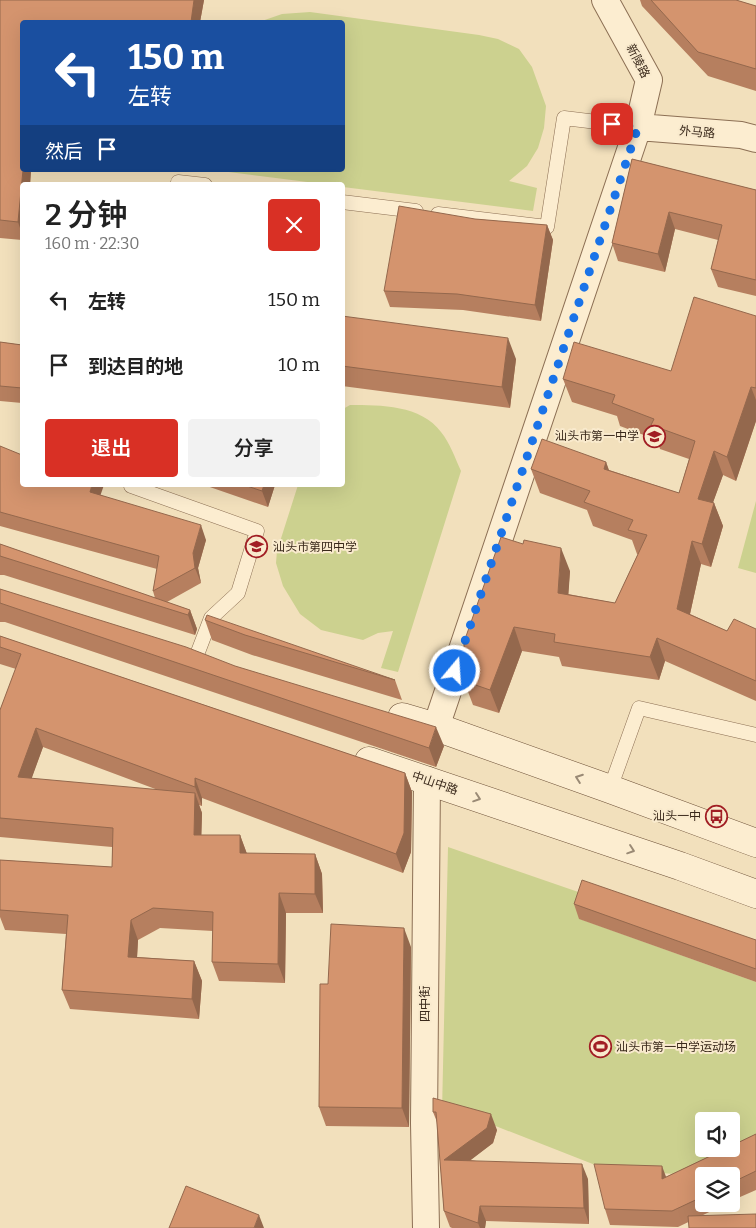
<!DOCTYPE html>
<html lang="zh">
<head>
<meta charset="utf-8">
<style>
	body { margin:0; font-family:Bitter,"Noto Sans SC",serif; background:#f2f2f2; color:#222; height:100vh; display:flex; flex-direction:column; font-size:19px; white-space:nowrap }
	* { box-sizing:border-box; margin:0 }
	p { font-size:16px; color:#767676 }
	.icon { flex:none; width:28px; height:28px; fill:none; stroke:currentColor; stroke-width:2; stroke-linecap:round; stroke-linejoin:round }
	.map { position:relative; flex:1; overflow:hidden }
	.details { position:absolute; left:20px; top:182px; width:325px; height:305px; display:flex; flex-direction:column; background:#fff; border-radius:5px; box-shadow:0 5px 20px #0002 }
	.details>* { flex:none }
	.guide { position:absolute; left:20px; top:20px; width:325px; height:152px; border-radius:5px; box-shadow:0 5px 20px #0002; background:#1a4fa0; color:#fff; overflow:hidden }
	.buttons { position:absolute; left:695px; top:1112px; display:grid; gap:10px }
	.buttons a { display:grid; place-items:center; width:45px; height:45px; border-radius:5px; background:#fff; box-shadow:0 5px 20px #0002; font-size:25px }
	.pin { position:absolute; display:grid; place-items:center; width:42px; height:42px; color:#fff; margin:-21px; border-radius:10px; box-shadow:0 2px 8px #0006 }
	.me { position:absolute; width:55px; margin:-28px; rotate:18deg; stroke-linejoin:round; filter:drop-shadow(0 0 4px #0008) }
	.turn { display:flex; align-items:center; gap:18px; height:105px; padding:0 25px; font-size:22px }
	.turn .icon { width:65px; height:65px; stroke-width:2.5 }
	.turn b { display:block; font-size:35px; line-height:42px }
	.then { display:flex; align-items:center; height:48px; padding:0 25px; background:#0003; gap:10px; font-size:19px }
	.round { display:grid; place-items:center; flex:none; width:52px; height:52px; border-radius:5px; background:#f2f2f2 }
	.headline { display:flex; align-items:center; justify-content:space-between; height:85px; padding:0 25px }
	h1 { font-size:30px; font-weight:600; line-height:38px }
	.cta { display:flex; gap:10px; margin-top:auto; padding:10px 25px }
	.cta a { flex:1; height:58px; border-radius:5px; background:#d93025; color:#fff; font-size:20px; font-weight:600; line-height:58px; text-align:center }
	.cta a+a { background:#f2f2f2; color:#222 }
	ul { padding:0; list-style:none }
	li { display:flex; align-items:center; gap:15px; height:65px; padding:0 25px }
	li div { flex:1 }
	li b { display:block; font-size:19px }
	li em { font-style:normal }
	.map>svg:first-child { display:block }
	.green { fill:#ccd18f; fill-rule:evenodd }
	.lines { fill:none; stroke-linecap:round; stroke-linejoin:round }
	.lane-casing { stroke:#8c6f54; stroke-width:15 }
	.street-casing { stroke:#8c6f54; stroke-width:28 }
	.secondary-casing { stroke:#6d5037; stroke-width:29 }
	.lane { stroke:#fcedd0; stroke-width:14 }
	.street { stroke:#fcedd0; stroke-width:26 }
	.secondary { stroke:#fcedd0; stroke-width:28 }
	.wall { fill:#b67f5f; fill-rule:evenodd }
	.shaded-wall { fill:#94684d }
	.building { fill:#d4946e; stroke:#94684d }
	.oneway { stroke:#9a8a75 }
	.route { stroke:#1a73e8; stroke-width:9; stroke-dasharray:0 16.2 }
	.labels { text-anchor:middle; stroke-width:4; stroke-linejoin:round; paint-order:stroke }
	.street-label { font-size:12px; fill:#39281a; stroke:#f9eacd }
	.poi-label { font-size:12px; fill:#39281a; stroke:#f9eacd; text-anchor:end }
</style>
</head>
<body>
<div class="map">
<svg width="756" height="1228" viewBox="0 0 756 1228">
	<rect width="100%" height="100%" fill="#f2e0bc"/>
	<!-- green -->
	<path class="green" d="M310,12L479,35L498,39L519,49L532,67L546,106L544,128L538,148L527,166L509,181L537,188L533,211L343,187L342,185H331L213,170H342V22H259L282,14Z
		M350,405C381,405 421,405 441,432C450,443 455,458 461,471L398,672L381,668L393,631L378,633L363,640L321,630L300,614L283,586L276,563L277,551L298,485H342L343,409Z
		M756,501V573L738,568Z
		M448,847L587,895L580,919L756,982V1143L676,1174L608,1170L493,1125L442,1111ZM704,1121H731V1149H704Z"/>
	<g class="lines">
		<defs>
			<path id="lane" d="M178,182L205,185
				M342,202L416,211
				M438,214L547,227L564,118L638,127
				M131,486L257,531L238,593L211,618L198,652
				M610,789L639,708L756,735"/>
			<path id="street" d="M638,127L741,135L756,139
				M436,727L638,127L649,80L605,0
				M426,1228L424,1123L427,780"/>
			<path id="secondary" d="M402,717L436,727L610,789L756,843
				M369,761L680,866L756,894"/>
		</defs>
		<!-- lane casing -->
		<use href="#lane" class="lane-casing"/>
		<!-- street casing -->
		<use href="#street" class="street-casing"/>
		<!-- secondary casing -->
		<use href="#secondary" class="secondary-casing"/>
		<!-- lane -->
		<use href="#lane" class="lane"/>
		<!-- street -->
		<use href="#street" class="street"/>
		<!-- secondary -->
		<use href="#secondary" class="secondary"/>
	</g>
	<!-- wall -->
	<path class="wall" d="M0,0H204L200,22H22V170H31L30,185H22V240L0,238Z
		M640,0H736L756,6V91L708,76L642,6Z
		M632,159L756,190V296L718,287L711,269L718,240L675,229L665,272L618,261L612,243Z
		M475,219L547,225L553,240L541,321L463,310L390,307L384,291Z
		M342,316L516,359L510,408L342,386Z
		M756,316V421L736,481L723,475L713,502L714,503L723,526L711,567L701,564L690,614L727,631L756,629V701L665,661L659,680L562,666L559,657L522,651L499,713L473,705L464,681V642L570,571L568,594L615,603L638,554H637L632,540L593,526L587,510L540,493L531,469L606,462L609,470L679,493L689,459L660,449L657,440L620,426L617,416L572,402L563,379L671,371Z
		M0,342L22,345V403L0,401Z
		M0,446L100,495L206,540L198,568L201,583L167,602L190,610L197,629L195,635L4,575H0V544L155,598L153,591L157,569L0,526Z
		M204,485H275L268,507Z
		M0,589L444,746L436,767L5,622H0Z
		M205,620L395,680L402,700L252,655L212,640Z
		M0,636L405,773L412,792L411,852L403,873L202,798V806L199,805L202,813L201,835H240L247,854H315L322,874L323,913H286L285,983L219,981L212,962L213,931L160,928L138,940L137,957L194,961L202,981L199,1019L70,1009L62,990L66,934L5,930L0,917V860L112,867V847L0,837V710L16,669L0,664ZM43,747L158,790L31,779Z
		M574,904L756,940V982L579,919Z
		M411,947L409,1127L326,1126L319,1107Z
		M433,1098L497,1130L493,1143L470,1160L588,1179L589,1224L486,1221L485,1228H452L450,1227L444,1211L437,1122L433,1112Z
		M756,1134V1190L731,1201V1176H704V1204H726L678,1227L610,1225L605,1209L666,1177Z"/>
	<!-- shaded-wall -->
	<path class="shaded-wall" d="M194,0H204L200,22H191Z
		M23,170H31L30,185H22V234L18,222Z
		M669,212L675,229L665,272L658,254Z
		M547,225L553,240L541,321L535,305Z
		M508,338L516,359L510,408L502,387Z
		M751,387L756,400V421L736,481L727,457Z
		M714,451L723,475L706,522L698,499Z
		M606,462L614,486L604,469Z
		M92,485H104L96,508L90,492Z
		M264,485H275L268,507L262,491Z
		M714,503L723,526L711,567L702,544Z
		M201,525L206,540L198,568L201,583L195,568L193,553Z
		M692,541L701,564L686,632L677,609Z
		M561,548L570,571L567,616L558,593Z
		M190,610L197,629L195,635L188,615Z
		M514,627L522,651L499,713L490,690Z
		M657,638L665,661L659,680L650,657Z
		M436,727L444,746L436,767L429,748Z
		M36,728L43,747L25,797L18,777Z
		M405,773L412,792L411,852L403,873L396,854Z
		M195,778L202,798V806L195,787Z
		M195,793L202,813L201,854L194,835Z
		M240,835L247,854L240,853Z
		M315,854L322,874L323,913L315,894Z
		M279,893L286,913L285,983L278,964Z
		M131,920L138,940L136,976L128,957Z
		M404,928L411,947L409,1127L402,1108Z
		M194,961L202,981L199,1019L192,999Z
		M491,1114L497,1130L493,1143L450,1176L444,1160Z
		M582,1164L588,1179L589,1224L584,1208Z
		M662,1166L668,1182L662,1179Z
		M480,1206L486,1221L485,1228H480L478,1223Z
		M259,1215L264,1228H254Z"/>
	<!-- building -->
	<path class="building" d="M0,0H194L191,22H22L23,170L18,222L0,220Z
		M651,0H736L756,6V69L698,52Z
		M632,159L756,190V280L711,269L722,225L669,212L658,254L612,243Z
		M399,206L475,219L547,225L535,305L457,294L384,291Z
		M694,297L756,316V388L751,387L727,457L714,451L698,499L714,503L702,544L692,541L677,609L727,631L734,619L756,629V681L657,638L650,657L554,642L555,634L514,627L490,690L464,681V642L501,537L523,544L524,540L561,548L558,593L615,603L647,535L628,530L633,520L584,502L590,491L531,469L542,439L606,462L604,469L679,493L695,441L651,425L654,419L612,403L615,395L563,379L574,342L671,371Z
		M342,316L508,338L502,387L342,366Z
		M0,342L22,345V388L0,386Z
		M0,446L22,455V485H92L90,492L201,525L193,553L195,568L153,591L159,556L0,512Z
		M244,485H264L262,491Z
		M0,544L190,610L188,615L0,556Z
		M0,589L186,647L235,666L436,727L429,748L0,603Z
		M207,615L395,680L245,635L205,620Z
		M0,636L405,773L404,833L396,854L195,778V787L36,728L18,777L195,793L194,835H240V853L315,854V894L279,893L278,964L212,962L213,912L153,908L131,920L128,957L194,961L192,999L62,990L68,915L0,910V860L112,867L113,828L0,818V710L21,654L0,647Z
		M582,880L756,940V969L574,904Z
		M331,924L404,928L402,1108L319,1107L320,984H328Z
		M433,1098L491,1114L487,1128L444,1160L582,1164L584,1208L480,1206L478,1223L444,1211L436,1112H433Z
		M756,1134V1171L731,1183V1176H704V1196L672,1211L605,1209L594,1164L662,1166V1179L725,1149H731V1146Z
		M186,1186L259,1215L254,1228H169Z
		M756,1214V1228H689L688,1216Z"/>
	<!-- one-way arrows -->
	<defs><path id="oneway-chevron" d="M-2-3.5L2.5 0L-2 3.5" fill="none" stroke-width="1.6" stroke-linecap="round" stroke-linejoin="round" transform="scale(1.25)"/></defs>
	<g class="oneway">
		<use href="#oneway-chevron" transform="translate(579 778) rotate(-160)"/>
		<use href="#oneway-chevron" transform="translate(477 798) rotate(19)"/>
		<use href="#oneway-chevron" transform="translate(631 850) rotate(19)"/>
	</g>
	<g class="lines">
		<!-- route -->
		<path class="route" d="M455,671L638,127L612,124"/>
	</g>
	<!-- icons -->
	<defs>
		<symbol id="school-ring" viewBox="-11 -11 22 22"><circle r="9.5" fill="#f9eacd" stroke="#a11e24" stroke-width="1.5"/><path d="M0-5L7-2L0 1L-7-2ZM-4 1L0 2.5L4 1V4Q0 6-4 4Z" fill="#a11e24"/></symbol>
		<symbol id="bus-ring" viewBox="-11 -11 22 22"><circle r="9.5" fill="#f9eacd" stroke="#a11e24" stroke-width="1.5"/><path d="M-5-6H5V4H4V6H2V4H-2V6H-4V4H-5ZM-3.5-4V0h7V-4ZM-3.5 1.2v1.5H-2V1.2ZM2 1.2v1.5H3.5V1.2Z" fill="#a11e24"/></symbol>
		<symbol id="stadium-ring" viewBox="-11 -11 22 22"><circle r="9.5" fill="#f9eacd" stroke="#a11e24" stroke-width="1.5"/><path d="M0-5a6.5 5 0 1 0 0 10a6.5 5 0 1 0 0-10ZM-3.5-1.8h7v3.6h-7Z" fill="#a11e24"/></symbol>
	</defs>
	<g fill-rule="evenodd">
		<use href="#school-ring" x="642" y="424" width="25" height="25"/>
		<use href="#school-ring" x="244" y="534" width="25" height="25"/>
		<use href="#bus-ring" x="704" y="804" width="25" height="25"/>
		<use href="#stadium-ring" x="588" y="1034" width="25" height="25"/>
	</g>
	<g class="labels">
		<!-- street labels -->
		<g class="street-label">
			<text transform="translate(638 61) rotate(63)" y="4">新陵路</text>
			<text transform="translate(697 132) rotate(5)" y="4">外马路</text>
			<text transform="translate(435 783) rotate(19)" y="4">中山中路</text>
			<text transform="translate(425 1004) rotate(-90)" y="4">四中街</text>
		</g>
		<!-- poi labels -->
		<g class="poi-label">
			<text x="639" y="440">汕头市第一中学</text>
			<text x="273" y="551" text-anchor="start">汕头市第四中学</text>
			<text x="701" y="820">汕头一中</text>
			<text x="616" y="1051" text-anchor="start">汕头市第一中学运动场</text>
		</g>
	</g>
</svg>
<div class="buttons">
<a><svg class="icon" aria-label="sound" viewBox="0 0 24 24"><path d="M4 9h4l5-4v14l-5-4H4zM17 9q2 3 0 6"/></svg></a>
<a><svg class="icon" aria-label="layers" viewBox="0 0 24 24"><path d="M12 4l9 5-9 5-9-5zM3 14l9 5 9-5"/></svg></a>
</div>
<div class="pin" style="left:612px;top:124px;background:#d93025"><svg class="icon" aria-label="arrive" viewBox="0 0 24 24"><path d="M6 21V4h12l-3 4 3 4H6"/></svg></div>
<svg class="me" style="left:455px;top:671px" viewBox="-20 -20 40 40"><circle r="17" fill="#1a73e8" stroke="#fff" stroke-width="3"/><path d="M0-11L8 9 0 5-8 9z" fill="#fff"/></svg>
<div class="guide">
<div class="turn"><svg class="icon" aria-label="left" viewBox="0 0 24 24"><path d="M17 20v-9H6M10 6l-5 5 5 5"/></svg><div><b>150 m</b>左转</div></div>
<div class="then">然后<svg class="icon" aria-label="arrive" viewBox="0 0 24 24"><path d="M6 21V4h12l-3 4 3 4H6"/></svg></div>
</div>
<section class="details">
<div class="headline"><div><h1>2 分钟</h1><p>160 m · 22:30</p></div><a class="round" style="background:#d93025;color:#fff"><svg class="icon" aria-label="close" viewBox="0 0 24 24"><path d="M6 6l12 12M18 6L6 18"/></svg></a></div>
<ul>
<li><svg class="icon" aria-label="left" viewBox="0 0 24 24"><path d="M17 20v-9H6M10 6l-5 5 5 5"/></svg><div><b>左转</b></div><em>150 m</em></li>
<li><svg class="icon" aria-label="arrive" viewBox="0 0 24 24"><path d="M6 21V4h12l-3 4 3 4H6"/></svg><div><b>到达目的地</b></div><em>10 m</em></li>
</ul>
<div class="cta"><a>退出</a><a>分享</a></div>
</section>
</div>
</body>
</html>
